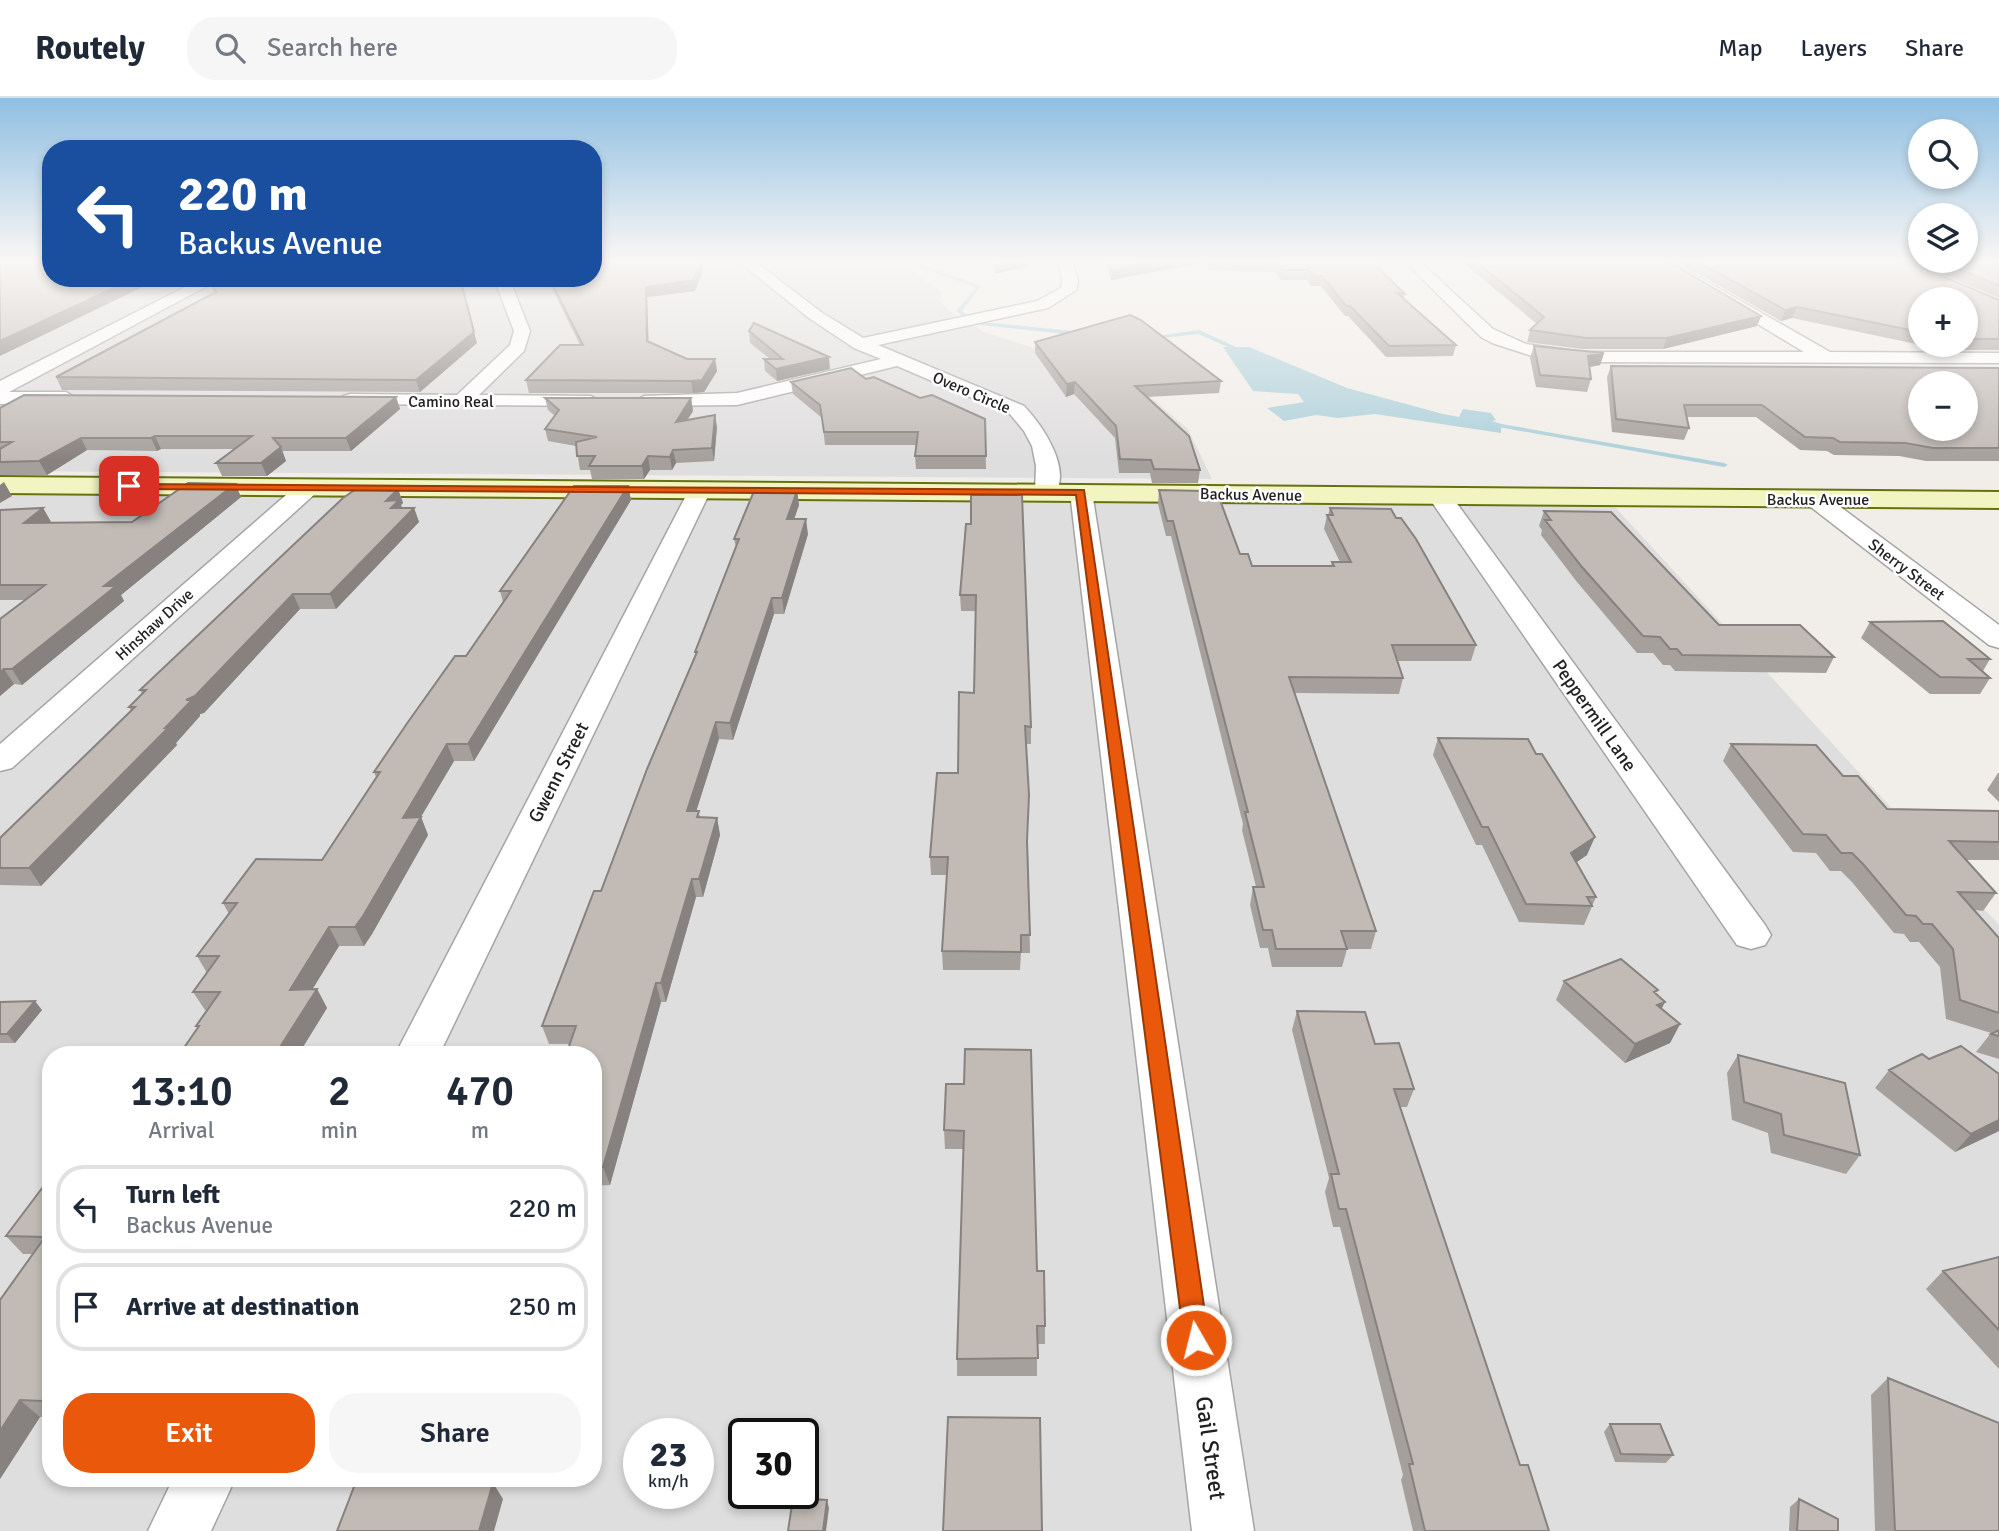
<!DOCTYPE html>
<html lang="en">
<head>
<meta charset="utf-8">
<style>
	body { margin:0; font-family:Signika,sans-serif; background:#f6f6f7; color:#1f2937; height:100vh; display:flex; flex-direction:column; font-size:26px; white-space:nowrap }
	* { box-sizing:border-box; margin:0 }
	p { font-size:23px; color:#747a83 }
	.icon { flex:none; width:38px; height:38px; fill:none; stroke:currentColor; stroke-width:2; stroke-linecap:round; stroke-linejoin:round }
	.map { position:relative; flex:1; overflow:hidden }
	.side { position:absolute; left:42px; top:948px; width:560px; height:441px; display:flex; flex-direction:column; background:#fff; border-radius:28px; box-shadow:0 4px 10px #0003 }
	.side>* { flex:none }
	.top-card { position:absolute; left:42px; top:42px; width:560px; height:147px; border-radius:28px; box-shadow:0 4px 10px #0003; background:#1a4fa0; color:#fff; overflow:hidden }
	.buttons { position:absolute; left:1908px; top:21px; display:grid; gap:14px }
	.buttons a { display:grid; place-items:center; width:70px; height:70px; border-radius:50%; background:#fff; box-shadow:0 4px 10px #0003; font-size:35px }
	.speed { position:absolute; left:623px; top:1320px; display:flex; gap:14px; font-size:35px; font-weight:700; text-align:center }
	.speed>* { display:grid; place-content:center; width:91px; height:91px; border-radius:50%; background:#fff; box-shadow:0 4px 10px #0003; line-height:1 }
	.speed small { font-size:18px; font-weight:400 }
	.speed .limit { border:4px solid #111; border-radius:10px; background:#fff; color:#111 }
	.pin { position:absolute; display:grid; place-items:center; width:60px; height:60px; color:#fff; margin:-30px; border-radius:14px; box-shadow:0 4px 10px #0006 }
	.me { position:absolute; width:77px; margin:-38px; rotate:352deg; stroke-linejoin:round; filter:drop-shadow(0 0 5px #0008) }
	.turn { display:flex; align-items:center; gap:24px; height:147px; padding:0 21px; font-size:32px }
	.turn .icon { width:91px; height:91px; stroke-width:2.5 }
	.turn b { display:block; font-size:49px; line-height:60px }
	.eta { display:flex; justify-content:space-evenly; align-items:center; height:119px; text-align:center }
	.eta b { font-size:42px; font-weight:600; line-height:49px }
	.primary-button { display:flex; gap:14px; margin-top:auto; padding:14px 21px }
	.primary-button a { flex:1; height:80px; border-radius:28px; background:#ea580c; color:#fff; font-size:28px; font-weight:600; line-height:80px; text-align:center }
	.primary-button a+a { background:#f6f6f7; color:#1f2937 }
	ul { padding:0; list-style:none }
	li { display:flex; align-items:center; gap:21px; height:88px; margin:0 14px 10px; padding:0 7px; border:4px solid #e0e1e3; border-radius:28px }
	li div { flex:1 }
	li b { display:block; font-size:26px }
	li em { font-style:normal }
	header { display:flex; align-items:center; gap:42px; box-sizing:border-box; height:98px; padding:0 35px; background:#fff; border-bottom:2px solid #e0e1e3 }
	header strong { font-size:33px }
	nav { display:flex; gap:38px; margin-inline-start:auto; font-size:24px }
	.search { width:490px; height:63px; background:#f6f6f7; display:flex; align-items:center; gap:18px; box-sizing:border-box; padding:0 24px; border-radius:28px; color:#747a83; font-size:26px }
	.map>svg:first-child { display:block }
	.residential { fill:#dfdede; fill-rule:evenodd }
	.water { fill:#add0da }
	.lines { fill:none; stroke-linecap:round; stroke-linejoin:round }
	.stream { fill:#add0da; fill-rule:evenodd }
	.street-casing { stroke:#a5a5a5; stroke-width:3 }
	.secondary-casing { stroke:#67720e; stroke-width:4 }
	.street { fill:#fff; fill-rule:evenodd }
	.secondary { fill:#f2f5c2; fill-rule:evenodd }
	.wall { fill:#a6a09c; fill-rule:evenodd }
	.shaded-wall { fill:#87827f }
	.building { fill:#c1bab5; stroke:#87827f; stroke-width:2; fill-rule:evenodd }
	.route { fill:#ea580c; stroke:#983908; stroke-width:2 }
	.labels { text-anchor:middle; stroke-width:5; stroke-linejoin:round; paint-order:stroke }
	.far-street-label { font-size:16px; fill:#212121; stroke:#fff }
	.street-label { font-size:19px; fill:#212121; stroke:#fff }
	.near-street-label { font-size:23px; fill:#212121; stroke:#fff }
</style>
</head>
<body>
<header>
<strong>Routely</strong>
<div class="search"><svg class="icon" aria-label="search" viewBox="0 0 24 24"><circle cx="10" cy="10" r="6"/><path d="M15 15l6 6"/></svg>Search here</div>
<nav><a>Map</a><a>Layers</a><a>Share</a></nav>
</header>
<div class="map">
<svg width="1999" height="1433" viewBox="0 0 1999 1433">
	<rect width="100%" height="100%" fill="#f1eee9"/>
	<!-- residential -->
	<path class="residential" d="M0,162H51V180H593V162H896L942,194L940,203L951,214L984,234L1097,270L1142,292L1188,331L1212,381L0,373Z
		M0,395L1615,409L1999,827V1433H0ZM51,957H593V1381H51ZM639,1335H698V1395H639ZM744,1335H803V1395H744Z"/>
	<!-- water -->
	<path class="water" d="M1223,249H1249L1347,290L1443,316L1459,319L1463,311L1491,315L1496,322L1492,323L1501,326V335L1375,316L1338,320L1316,317L1284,323L1267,310L1304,304L1298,296L1253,293Z"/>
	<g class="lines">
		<!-- stream -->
		<path class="stream" d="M913,162H919L928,169L981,188L962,213L969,218V220H965L956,213L976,190L924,171Z
			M982,224L1083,234L1086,236L1083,238L980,227Z
			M1199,232L1249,255L1244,256L1198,236L1146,242L1143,240Z
			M1484,323L1724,365L1728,367L1724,369L1487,327H1484Z"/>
		<defs>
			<path id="street" d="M737,162H753L821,214L863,240L1037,203L1061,190L1062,183L1058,162H1072L1078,183L1076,192L1048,210L878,247L1024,308C1042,327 1073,371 1054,398H1038L1035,393L1036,368L1032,348L1024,333L1010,316L897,268L737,307L637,308L634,304L644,298L737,295L881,261L854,250L809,220Z
				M1403,162H1418L1493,231L1526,246L1582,254H1804L1652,162H1669L1830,254L1999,255V265L1582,264L1532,258L1492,245L1481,239Z
				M203,180H222L9,294H66L76,300L73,304L0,306V283Z
				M494,180H509L530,233L524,253L479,297L591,298L601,304L598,308L343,306L340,302L343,298L350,296L457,297L510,247L514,233Z
				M309,382L317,384L320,389L317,394L12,670L0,673V646L301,384Z
				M700,385L708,387L711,392L439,957H395L689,392L692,387Z
				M1081,387L1089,389L1092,394L1254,1433H1192L1070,394L1073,389Z
				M1439,390L1447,392L1765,827L1771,837L1765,847L1751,851L1737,847L1427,397L1431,392Z
				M1815,394L1823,396L1999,527V550L1989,547L1807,406L1803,401L1807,396Z
				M173,1381H235L211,1433H148Z"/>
			<path id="secondary" d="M0,379L1999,394V410L0,395Z"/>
		</defs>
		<!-- street casing -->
		<use href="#street" class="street-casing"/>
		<!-- secondary casing -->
		<use href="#secondary" class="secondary-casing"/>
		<!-- street -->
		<use href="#street" class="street"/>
		<!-- secondary -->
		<use href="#secondary" class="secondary"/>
	</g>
	<!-- wall -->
	<path class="wall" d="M1105,162H1370L1405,196L1404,201L1456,247L1453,258L1386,259L1348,218H1345L1321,188H1311L1307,182H1281L1275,174L1208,172L1207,164L1111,182Z
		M1460,162H1666L1761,218L1757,228L1663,251H1582L1527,244L1530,232L1537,226Z
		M1674,162H1905L1999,202V252H1945L1792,220L1781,223ZM1920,201H1965V247H1920Z
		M1910,162H1999V200Z
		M703,173L695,193L647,199L648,244L687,261H715L717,273L704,294L693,295H529L526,282L580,247L547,180H593Z
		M208,180L477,245L420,294L62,292L56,279L215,195Z
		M749,233L830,271L777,283L765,273L764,261H770L750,245Z
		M1035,244L1221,283L1219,295L1147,299L1200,372L1198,385H1152L1150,375H1119L1115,340L1074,296L1066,299L1035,255Z
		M1534,248L1604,255L1600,267L1589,269L1591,281L1587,294L1536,289L1530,260Z
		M1611,268L1999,270V363H1926L1899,358L1834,357L1827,353L1800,352L1756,319H1687L1689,330L1684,342L1612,334L1607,279Z
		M866,281L920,300L985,321L986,371H916L915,358L916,347H825L822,320L793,296L791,284Z
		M396,299L400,311L351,353H282L286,363L267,378H222L216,365L235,351H161L157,353L87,352L47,377H0V310Z
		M545,300H691L693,313L687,322L717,329L714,363L676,365L672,372H650L644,381H592L590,372H580L576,348L548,343L545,331L555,318L548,312Z
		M235,386L241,399L121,497L124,503L22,587L14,586L0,598V521L25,502H0V412L43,410L51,424H132Z
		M628,388L631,402L474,663H454L421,719L428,737L372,836L364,848H339L312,891H317L327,910L298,957H179L198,930L196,928L207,912H205L193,894L207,875L197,858L229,816L223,805L322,762L376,679L374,674L466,558L503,504L500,493Z
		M398,391L403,405L401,407L402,410H414L419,424L336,511H300L204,615L200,616V618L176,645L177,647L41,788L0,787V740L131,613L129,609L142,596L140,592Z
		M1159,392L1208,402L1240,456L1252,468H1331L1332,464H1340L1324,431L1327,417H1328L1330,410L1396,420L1476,547L1471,563H1398L1403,580L1399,596L1295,595L1376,833L1371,851H1347L1342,869H1272L1268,850H1260L1250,807L1253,789H1256L1242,732L1243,726L1171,438H1166L1158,406Z
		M797,393L799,407L794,421L808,436L784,516H774L733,642L719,641L696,713L701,719L717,720L720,737L703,799H696L666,904H661L610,1087L593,1088V957L570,946H549L542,928L601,793L695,558V554L736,450L734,441Z
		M1544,413L1719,527L1834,559L1826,575L1675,573L1670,567H1663L1653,555H1637L1577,484L1541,437L1542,432L1539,428Z
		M966,426L1031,629V646H1026L1030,855H1021L1020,872H943L942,853L947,777H931L930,759L958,675L974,595L976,513H961L960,497Z
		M1870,524L1990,561L1983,573L1990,580L1980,596H1930L1861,540Z
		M1438,640L1587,757L1576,764L1596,799L1584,827L1519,824L1482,747H1476L1433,657Z
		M1731,646L1843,678L1887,711L1999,713V762H1965L1996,795L1983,813L1975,812L1999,840V961L1976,954L1991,935L1946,921L1940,869L1919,844H1910L1904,836L1894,835L1852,784L1841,773H1830L1816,755L1793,754L1723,663Z
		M1998,675H1999V704L1987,692Z
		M1564,883L1656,896L1662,911L1680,926L1670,945L1625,965L1556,902Z
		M0,904L42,912L15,945H0Z
		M1297,913L1375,946L1414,991L1407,1009H1400L1520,1367L1549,1433H1413L1401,1382L1403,1377L1340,1129H1333L1325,1094L1329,1080L1292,932Z
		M1738,957L1860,1057L1846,1076L1771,1055L1768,1035L1732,1022L1727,975Z
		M1929,961L1999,1033L1955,1054L1875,990L1889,972Z
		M946,986L1037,1173L1045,1228V1246H1037V1278H957V1261L963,1051H945L944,1032Z
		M51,1081V1319H40L0,1381V1202L33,1156H23L6,1138Z
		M1999,1159V1271L1926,1191L1943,1173Z
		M1888,1280L1999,1433H1875L1871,1297Z
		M1610,1326L1673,1357L1666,1365L1615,1364L1604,1334Z
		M1799,1401L1838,1433H1789L1790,1409Z"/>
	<!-- shaded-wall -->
	<path class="shaded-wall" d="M1012,162H1028V168L995,176V166Z
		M1169,162H1207V164L1111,182L1112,172Z
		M702,163L703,173L695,193L647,199L649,254L647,243L646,189Z
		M135,180H161L0,258V243Z
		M460,180L477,245L420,294L416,282Z
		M1797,209L1792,220L1781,223L1785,212Z
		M1761,218L1757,228L1663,251L1667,240Z
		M1604,255L1600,267L1584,270L1588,258Z
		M829,259L830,271L777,283L776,271Z
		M715,261L717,273L704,294L693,295L691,283Z
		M1075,284L1074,296L1066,299L1067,286Z
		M396,299L400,311L351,353L346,340Z
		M691,300L693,313L678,337L676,324Z
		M715,317L717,329L714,363L712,350Z
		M155,338L161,351L157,353L151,340Z
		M81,340L87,352L47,377L39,363Z
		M281,349L286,363L267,378L261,365Z
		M673,352L676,365L672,372L670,359Z
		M648,358L650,372L644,381L642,368Z
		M4,384L12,398L0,405V387Z
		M235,386L241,399L121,497L124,503L22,587L12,571L104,488Z
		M628,388L631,402L474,663L468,646Z
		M398,391L403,405L401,407L404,417L396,424L386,403Z
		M797,393L799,407L789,436L787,421Z
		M43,410L51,424L24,425Z
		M414,410L419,424L336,511L330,496Z
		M806,421L808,436L784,516L782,500Z
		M293,496L300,511L204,615L200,616V618L176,645L177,647L41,788L29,770L165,630L186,602Z
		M772,500L774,516L733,642L730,625Z
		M4,571L14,586L0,598V574Z
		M716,624L719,641L691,730L687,713Z
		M447,646L454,663L410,737L403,720Z
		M421,719L428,737L372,836L364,848L355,829Z
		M717,720L720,737L703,799L699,781Z
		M1595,739L1587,757L1564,773L1571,755Z
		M692,781L696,799L666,904L661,885Z
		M329,829L339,848L301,910L290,892Z
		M656,885L661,904L610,1087L603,1069Z
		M317,891L327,910L298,957H275Z
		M35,903L42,912L15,945L7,936Z
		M1665,904L1656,922L1657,907Z
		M1680,926L1670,945L1625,965L1635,946Z
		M1999,1022V1033L1955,1054L1971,1036Z
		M51,1289V1310L42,1303Z
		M20,1302L40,1319L0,1381V1333Z
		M462,1381H478L471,1402L460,1386Z
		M493,1385L503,1401L494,1433H479Z
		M827,1402L829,1410L826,1433H823Z"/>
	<!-- building -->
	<path class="building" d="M7,162H51V180H135L0,243V165Z
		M593,162H701L702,163L693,182L646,189L647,243L687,261H715L702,282L691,283L526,282L560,247H583L549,180H593Z
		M995,162H1012L995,166Z
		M1109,162H1169L1112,172Z
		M1209,162H1370L1405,196L1397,195L1456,247L1389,248L1350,208H1346L1322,178H1313L1309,172H1283L1276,164Z
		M1474,162H1666L1761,218L1667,240H1586L1530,232L1544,219Z
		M1695,162H1905L1999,202V241H1965V201H1920V234L1797,209L1785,212Z
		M1965,162H1999V188L1940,163Z
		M209,180H460L474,234L416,282L56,279L216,194Z
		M1130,217L1141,222L1221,283L1135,288L1189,338L1200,372L1154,371L1151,362L1120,361L1116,328L1075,284L1067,286L1035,244Z
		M754,225L829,259L776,271L764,261H783L749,233Z
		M1534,248L1604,255L1588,258L1591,281L1540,277Z
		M1611,268L1999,270V350H1933L1905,345L1840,344L1833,340L1805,339L1762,307H1684L1689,330L1616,321ZM1920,285H1965V331H1920Z
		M851,270L866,281L874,279L920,300L932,297L985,321L986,358H915L918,334H824L820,307L791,284Z
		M24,297L396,299L346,340H273L281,349L261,365H216L252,338H155L151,340H81L39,363L0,364V351L12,344H0V310Z
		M545,300H691L676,324L715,317L712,350L673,352L670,359L648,358L642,368H589L595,358H577L576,344L597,339L545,331L559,312Z
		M188,385L235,386L104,488H116L12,571H4L0,574V521L45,487H0V412L43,410L24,425L132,424Z
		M574,388H628L468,646H447L403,720L421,719L363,818L355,829H329L290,892L317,891L275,957H179L199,928H196L220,894H193L219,858H197L237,805H223L256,761L322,762L380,674H374L408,624L455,558H466L511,493H500Z
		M356,391H398L386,403L399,402L391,410H414L330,496H293L195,598L186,602H192L165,630H168L29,770H0V740L135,609H129L146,592H140L343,400Z
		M1159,392L1205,393L1208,402H1220L1240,456H1248L1252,468H1334L1332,464H1351L1327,417H1333L1330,410L1391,411L1396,420H1401L1416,441L1476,547H1392L1403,580L1289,579L1376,833H1341L1347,851H1276L1272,832H1263L1253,789H1264L1245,714H1248L1173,423H1167Z
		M754,393H797L787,421H806L782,500H772L730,625L716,624L687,713H699L697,719L717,720L699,781H692L661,885H656L603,1069H593V957H566L576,928H542L594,793H601L647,671L697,554H695L739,441H734Z
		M971,397H1022L1031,629L1025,628L1029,697L1027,743L1030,837H1021V854L942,853L948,759H930L937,675H958L959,594L974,595L976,497H960L966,426H971Z
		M1544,413L1611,414L1719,527H1800L1834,559L1682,557L1677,551H1670L1660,539L1643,538L1582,469L1545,422H1551Z
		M1943,523L1990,561H1968L1990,580L1940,579L1870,524Z
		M1438,640L1528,641L1536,656H1542L1595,739L1571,755L1596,799H1587L1592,808L1526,806L1488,729H1482Z
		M1731,646L1816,647L1843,678H1858L1887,711L1999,713V744L1949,743L1996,795L1958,794L1999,840V915L1960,902L1953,851L1932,826H1923L1916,818L1906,817L1863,766L1852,755H1841L1826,737L1803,736Z
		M1621,861L1658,892L1654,894L1665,904L1657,907L1680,926L1635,946L1564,883Z
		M35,903L7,936H0V904Z
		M1297,913L1365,914L1375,946L1399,945L1414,991H1394L1520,1367H1528L1549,1433H1425L1409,1366H1413L1346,1111H1339L1331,1076H1339Z
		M1999,932V938L1991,936Z
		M1961,948L1999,976V1022L1971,1036L1889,972L1922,956L1929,961Z
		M965,951L1031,952L1037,1173H1044L1045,1228H1037L1038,1260L957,1261L964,1033L944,1032L946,986H964Z
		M1738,957L1845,985L1860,1057L1784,1037L1781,1016L1744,1004Z
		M49,1081H51V1289L42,1303L20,1302L0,1333V1202L45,1139L6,1138Z
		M1999,1159V1232L1943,1173Z
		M1888,1280L1999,1325V1433H1895Z
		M948,1319L1040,1320L1042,1433H943Z
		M1610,1326H1660L1673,1357L1621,1356Z
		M357,1381H462L460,1386L493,1385L479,1433H337Z
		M793,1400L827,1402L823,1433H788Z
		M1799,1401L1838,1421V1433H1797Z"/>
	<!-- sky -->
	<linearGradient id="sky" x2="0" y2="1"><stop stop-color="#90bfe2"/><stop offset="0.45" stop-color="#f9f7f5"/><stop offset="1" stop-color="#f9f7f5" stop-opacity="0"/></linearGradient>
	<rect width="1999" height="363" fill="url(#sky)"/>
	<!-- route -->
	<path class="route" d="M125,386L1084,392L1209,1242L1205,1250L1196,1254L1188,1250L1184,1242L1076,397L129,391L123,388Z"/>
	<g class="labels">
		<!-- far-street labels -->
		<g class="far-street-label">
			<text transform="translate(972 294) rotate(23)" y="6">Overo Circle</text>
			<text x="451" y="309">Camino Real</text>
			<text transform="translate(1251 396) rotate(1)" y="6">Backus Avenue</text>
			<text x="1818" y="407">Backus Avenue</text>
			<text transform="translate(1907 471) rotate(37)" y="6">Sherry Street</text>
			<text transform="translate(154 526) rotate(-42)" y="6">Hinshaw Drive</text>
		</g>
		<!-- street labels -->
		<g class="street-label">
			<text transform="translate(1595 617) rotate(55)" y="7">Peppermill Lane</text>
			<text transform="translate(558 674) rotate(-63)" y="7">Gwenn Street</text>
		</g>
		<!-- near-street labels -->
		<g class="near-street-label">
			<text transform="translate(1211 1350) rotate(82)" y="8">Gail Street</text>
		</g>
	</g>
</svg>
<div class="buttons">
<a><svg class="icon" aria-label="search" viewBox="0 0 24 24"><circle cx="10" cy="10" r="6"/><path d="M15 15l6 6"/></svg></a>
<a><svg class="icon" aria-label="layers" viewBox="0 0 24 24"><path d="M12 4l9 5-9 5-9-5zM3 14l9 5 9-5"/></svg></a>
<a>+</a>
<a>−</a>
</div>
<div class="speed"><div>23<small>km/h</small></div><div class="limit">30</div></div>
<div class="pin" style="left:129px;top:388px;background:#d93025"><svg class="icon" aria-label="arrive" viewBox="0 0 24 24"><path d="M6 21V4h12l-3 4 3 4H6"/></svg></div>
<svg class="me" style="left:1196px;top:1242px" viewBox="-20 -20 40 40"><circle r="17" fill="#ea580c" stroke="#fff" stroke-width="3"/><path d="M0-11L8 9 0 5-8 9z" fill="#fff"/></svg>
<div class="top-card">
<div class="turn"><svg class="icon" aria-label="left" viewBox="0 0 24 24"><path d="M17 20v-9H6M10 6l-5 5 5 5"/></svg><div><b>220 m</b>Backus Avenue</div></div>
</div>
<section class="side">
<div class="eta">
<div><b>13:10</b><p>Arrival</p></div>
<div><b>2</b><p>min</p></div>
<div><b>470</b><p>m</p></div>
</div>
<ul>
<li><svg class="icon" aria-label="left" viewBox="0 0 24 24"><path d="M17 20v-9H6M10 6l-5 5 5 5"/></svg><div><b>Turn left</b><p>Backus Avenue</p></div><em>220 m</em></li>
<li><svg class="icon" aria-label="arrive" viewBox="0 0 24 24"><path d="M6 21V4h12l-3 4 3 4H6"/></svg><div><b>Arrive at destination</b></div><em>250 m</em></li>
</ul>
<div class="primary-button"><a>Exit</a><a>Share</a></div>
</section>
</div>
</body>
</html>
